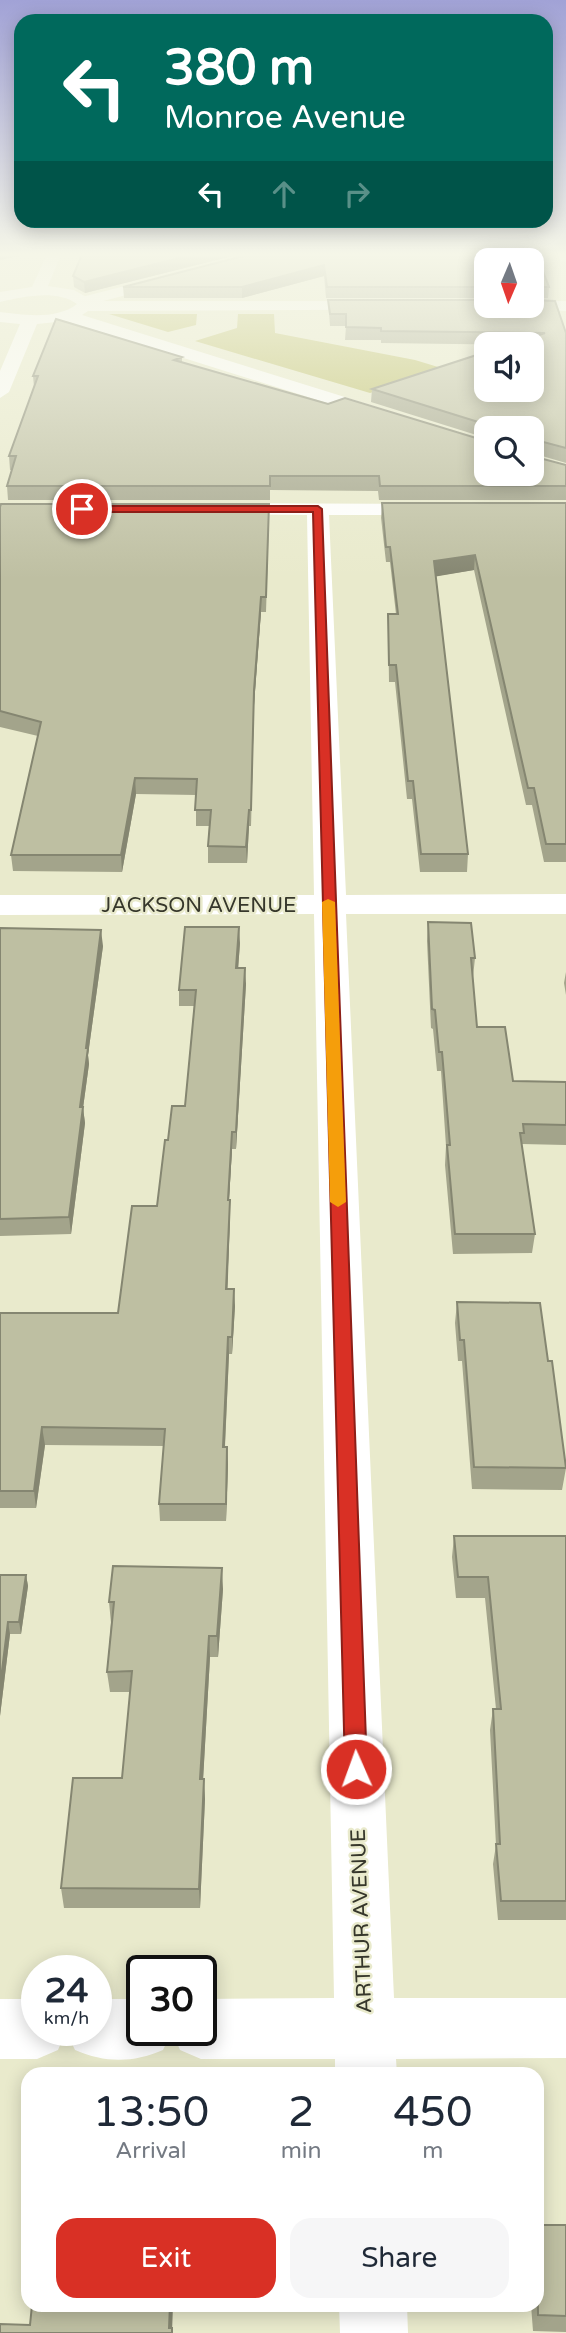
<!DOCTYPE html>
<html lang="en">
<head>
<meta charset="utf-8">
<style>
	body { margin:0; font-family:"Varela Round",sans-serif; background:#f6f6f7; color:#1f2937; height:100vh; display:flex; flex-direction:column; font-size:26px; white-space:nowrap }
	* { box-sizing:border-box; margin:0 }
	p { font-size:23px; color:#747a83 }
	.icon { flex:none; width:38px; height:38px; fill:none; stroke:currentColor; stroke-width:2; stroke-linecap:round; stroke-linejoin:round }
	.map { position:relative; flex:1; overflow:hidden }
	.drawer { position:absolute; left:21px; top:2067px; width:523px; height:245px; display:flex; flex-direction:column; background:#fff; border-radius:21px; box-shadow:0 4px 18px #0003 }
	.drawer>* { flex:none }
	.banner { position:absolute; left:14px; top:14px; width:539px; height:214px; border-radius:21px; box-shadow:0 4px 18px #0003; background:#00695c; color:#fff; overflow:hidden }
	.needle { width:46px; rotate:182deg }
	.fabs { position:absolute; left:474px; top:248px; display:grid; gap:14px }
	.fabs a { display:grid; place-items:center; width:70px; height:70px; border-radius:14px; background:#fff; box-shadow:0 4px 18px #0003; font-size:35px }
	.speed { position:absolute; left:21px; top:1955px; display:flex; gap:14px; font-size:35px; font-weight:700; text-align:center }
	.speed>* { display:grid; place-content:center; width:91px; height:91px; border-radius:50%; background:#fff; box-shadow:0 4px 18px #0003; line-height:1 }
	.speed small { font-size:18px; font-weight:400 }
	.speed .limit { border:4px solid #111; border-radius:10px; background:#fff; color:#111 }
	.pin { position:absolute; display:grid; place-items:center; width:60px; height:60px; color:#fff; margin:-30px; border:4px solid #fff; border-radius:50%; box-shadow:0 2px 7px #0007 }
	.me { position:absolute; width:77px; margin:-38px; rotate:358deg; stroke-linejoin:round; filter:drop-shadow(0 0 5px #0008) }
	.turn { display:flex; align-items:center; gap:24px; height:147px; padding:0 35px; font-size:32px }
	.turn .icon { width:91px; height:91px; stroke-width:2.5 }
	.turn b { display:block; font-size:49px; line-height:60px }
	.lanes { display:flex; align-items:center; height:66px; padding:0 35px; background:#0003; justify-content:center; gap:35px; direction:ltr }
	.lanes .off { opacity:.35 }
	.eta { display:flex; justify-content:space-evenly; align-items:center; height:119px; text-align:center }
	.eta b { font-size:42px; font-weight:600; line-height:49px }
	.button { display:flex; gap:14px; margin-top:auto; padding:14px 35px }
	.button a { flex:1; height:80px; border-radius:21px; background:#d93025; color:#fff; font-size:28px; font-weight:600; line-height:80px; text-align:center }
	.button a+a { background:#f6f6f7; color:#1f2937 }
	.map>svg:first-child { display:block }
	.green { fill:#bcbd64 }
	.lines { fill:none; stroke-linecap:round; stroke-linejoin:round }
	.street { fill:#fff; fill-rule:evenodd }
	.secondary { fill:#fff; fill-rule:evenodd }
	.wall { fill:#a3a48b }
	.shaded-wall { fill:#858671 }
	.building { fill:#bebfa2; stroke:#858671; stroke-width:2 }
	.route { fill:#d93025; stroke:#8d1f18; stroke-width:2 }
	.slow { fill:#f59e0b }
	.labels { text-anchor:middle; stroke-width:5; stroke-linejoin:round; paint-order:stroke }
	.street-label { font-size:21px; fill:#36372b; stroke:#e9eacc }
</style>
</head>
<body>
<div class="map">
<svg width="566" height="2333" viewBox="0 0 566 2333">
	<rect width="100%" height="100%" fill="#e9eacc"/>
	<!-- green -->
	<path class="green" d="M109,314H197L196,325L168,332Z
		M238,314H274L275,333L415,360L448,370L370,393L195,341L237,328Z"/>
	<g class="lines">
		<!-- street -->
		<path class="street" d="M258,252H282L280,255L84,306L76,301L78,298Z
			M556,252H566V263L561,261Z
			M216,503L440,504L443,509L440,514L432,515H329L346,895L566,894V914H346L394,1998H566V2058L396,2059L397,2074H335V2059H201L180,2050L172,2031L163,2050C133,2063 105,2063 75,2050L66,2031L58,2050L37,2059H0V1999H37V2030H96V1999H142V2030H201V1999L334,1998L314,914L0,915V895H314L307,515L208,514L205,509L208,504Z
			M339,2305H407L408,2333H340Z"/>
		<!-- secondary -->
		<path class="secondary" d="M48,252H62L48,286L74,290L93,301H486V306H494L492,309L88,311L82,315L486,441V453L66,321L37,324L9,392L0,398V371L20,324L0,322V312C23,315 57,320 77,304C56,289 23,297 0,302V292L32,287Z
			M532,301H566V311L526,309L524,306H532Z"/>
	</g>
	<!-- wall -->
	<path class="wall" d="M83,252H248L85,293L74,287L73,276Z
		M259,252H536L549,287L548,298H532V261H486V299V298H326L324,276L242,298H124L123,287Z
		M328,300L566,333V463L532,453V429H486V438L371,402L372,389L532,345L381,343V340H345L346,326H330Z
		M182,357V362L486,474L566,465V500H379L378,491L270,490V500H8L7,486L12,470H10L9,456L34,387L33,376Z
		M382,503H566V862H544L532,805H526L474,570L436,576L468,854L467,872H420L412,799H407L395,682H389L388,614H396L390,562H386L381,518Z
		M0,507L269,518L266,612H261L254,705L251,826H249L247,863H208V846L209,826H196V795L136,794L122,872L13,871L11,855L38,736L0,727Z
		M428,922L475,958L473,977H472L477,1027L513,1081L566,1082V1145L522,1144V1148L535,1234L532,1253L453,1254L445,1165L446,1146L441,1071H437L433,1029L431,1028L427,941Z
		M0,928L103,946L88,1055L89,1064L83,1108L85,1123L71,1234L0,1236Z
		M240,943L238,968L246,984L236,1149H232L229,1200L230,1217L227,1289L235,1306L232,1354H229L225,1447H227L228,1464L226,1521H160L159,1504L164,1446L45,1445L36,1508H0V1313H118L157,1206L168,1140L185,1106L194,1006H179V990Z
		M566,972V995L564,983Z
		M457,1302L548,1361L566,1468L562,1490L472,1489L462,1361H458L455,1323Z
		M454,1536H566V1920H498L493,1864L496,1845L490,1730L493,1709H496L485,1598H456L452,1557Z
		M0,1575H26L28,1586L21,1634H10L0,1716Z
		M223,1589L218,1657H210L203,1779L205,1799L200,1908H64L61,1888L122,1778L130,1692H110L107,1672L111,1623L109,1602Z
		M566,2225V2332L533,2331L531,2305H537Z"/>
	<!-- shaded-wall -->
	<path class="shaded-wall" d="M0,252H30L29,254L0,260Z
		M203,252H248L85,293L84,282Z
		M324,265V276L242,298V287Z
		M475,555L474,570L433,577L434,561Z
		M261,597V612L254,705L251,826L254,690Z
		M135,778L136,794L122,872L121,855Z
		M249,810V826L247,863L246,847Z
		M239,927L240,943L237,984L236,968Z
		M101,930L103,946L88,1055L89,1064L83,1108L85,1123L71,1234L69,1217L86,1048Z
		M245,968L246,984L236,1149V1132Z
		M232,1132V1149L228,1217V1200Z
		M230,1200V1217L227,1306L226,1289Z
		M234,1289L235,1306L232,1354V1337Z
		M228,1337L229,1354L224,1464L223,1447Z
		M42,1427L45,1445L36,1508L34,1491Z
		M227,1447L228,1464L226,1521V1504Z
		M222,1568L223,1589L218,1657L217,1636Z
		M26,1575L28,1586L21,1634L19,1622Z
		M8,1622L10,1634L0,1716V1687Z
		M209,1636L210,1657L202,1799L200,1779Z
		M204,1779L205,1799L200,1908L199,1889Z
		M170,2305H173L172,2333L169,2328Z"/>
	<!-- building -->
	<path class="building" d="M83,252H203L84,282L73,276Z
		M259,252H536L549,287H533L532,289V261H486V287H327L324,265L242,287H123Z
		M328,300H486V306H532V300L555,301L566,333V448L532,439V429H488V425L372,389L486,352V390H532V345H508L545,333L381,331V328L346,327V314H330Z
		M56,319L182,357L174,360L328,404L345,398L486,441V474H532V456L566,465V486H380L379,476H270V486H7L16,456H9L38,376H33Z
		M382,503H566V844H546L534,788H528L475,555L434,561L468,854H421L413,781H408L396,665H389L388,614H398L390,547H386Z
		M1,504H269L266,597H261L254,690L251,810H249L246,847L208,846L211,810H195L197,779L135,778L121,855H11L41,722L0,711V507Z
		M428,922L471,923L475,958H471L477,1027H505L513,1081L566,1082V1125L523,1124L524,1133H520L535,1234H455L447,1145H450L442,1052H439L435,1010L432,1009Z
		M185,927H239L236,968H245L236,1132H232L228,1200H230L226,1289H234L232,1337H228L223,1447H227L226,1504H159L165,1429L42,1427L34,1491H0V1313H118L132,1206H157L165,1140H168L172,1106H185L196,990H179Z
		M0,928L101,930L86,1048H88L80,1107H83L69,1217L0,1219Z
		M457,1302L540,1303L548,1361H552L566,1468L474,1467L464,1340H460Z
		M454,1536H566V1901H501L496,1844H500L493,1709H501L488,1577H458Z
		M113,1566L222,1568L217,1636H209L200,1779H204L199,1889L61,1888L73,1778H122L132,1671L107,1672L114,1602H109Z
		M0,1575H26L19,1622H8L0,1687Z
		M537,2225H566V2316L538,2315Z
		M32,2305H170L169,2328H172V2333H0V2324L30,2325Z"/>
	<!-- sky -->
	<linearGradient id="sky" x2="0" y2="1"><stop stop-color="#a1a2d6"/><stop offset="0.44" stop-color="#f5f6e8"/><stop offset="1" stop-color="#f5f6e8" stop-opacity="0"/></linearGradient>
	<rect width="566" height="579" fill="url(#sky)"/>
	<!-- route -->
	<path class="route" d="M318,506L322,509L367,1769L364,1776L356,1779L348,1776L345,1769L313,512H82L77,509L82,506Z"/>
	<!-- slow -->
	<path class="slow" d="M328,899L335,902L346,1202L338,1207L330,1202L322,902Z"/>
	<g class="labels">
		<!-- street labels -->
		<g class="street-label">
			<text x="199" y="912">JACKSON AVENUE</text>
			<text transform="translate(361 1921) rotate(-92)" y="7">ARTHUR AVENUE</text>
		</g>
	</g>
</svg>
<div class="fabs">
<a><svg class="needle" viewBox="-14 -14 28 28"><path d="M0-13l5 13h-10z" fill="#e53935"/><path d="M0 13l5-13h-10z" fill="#747a83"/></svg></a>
<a><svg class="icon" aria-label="sound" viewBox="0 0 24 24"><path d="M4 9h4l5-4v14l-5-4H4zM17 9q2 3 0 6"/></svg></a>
<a><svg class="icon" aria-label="search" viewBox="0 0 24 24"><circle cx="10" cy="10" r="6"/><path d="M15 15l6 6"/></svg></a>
</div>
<div class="speed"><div>24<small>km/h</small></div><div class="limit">30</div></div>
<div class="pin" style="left:82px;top:509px;background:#d93025"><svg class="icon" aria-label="arrive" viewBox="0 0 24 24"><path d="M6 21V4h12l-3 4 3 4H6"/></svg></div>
<svg class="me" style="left:356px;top:1769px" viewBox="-20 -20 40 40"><circle r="17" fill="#d93025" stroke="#fff" stroke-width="3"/><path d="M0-11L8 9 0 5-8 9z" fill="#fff"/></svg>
<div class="banner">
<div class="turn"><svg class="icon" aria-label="left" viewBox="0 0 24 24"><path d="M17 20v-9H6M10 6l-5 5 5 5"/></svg><div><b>380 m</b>Monroe Avenue</div></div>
<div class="lanes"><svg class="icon" aria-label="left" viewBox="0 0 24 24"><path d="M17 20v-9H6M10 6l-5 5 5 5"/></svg><svg class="icon off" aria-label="ahead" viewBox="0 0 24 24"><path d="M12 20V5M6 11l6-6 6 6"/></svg><svg class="icon off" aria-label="right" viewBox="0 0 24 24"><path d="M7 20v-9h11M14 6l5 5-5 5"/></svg></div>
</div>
<section class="drawer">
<div class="eta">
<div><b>13:50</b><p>Arrival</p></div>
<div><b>2</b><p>min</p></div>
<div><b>450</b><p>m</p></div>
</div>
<div class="button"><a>Exit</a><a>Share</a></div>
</section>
</div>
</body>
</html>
